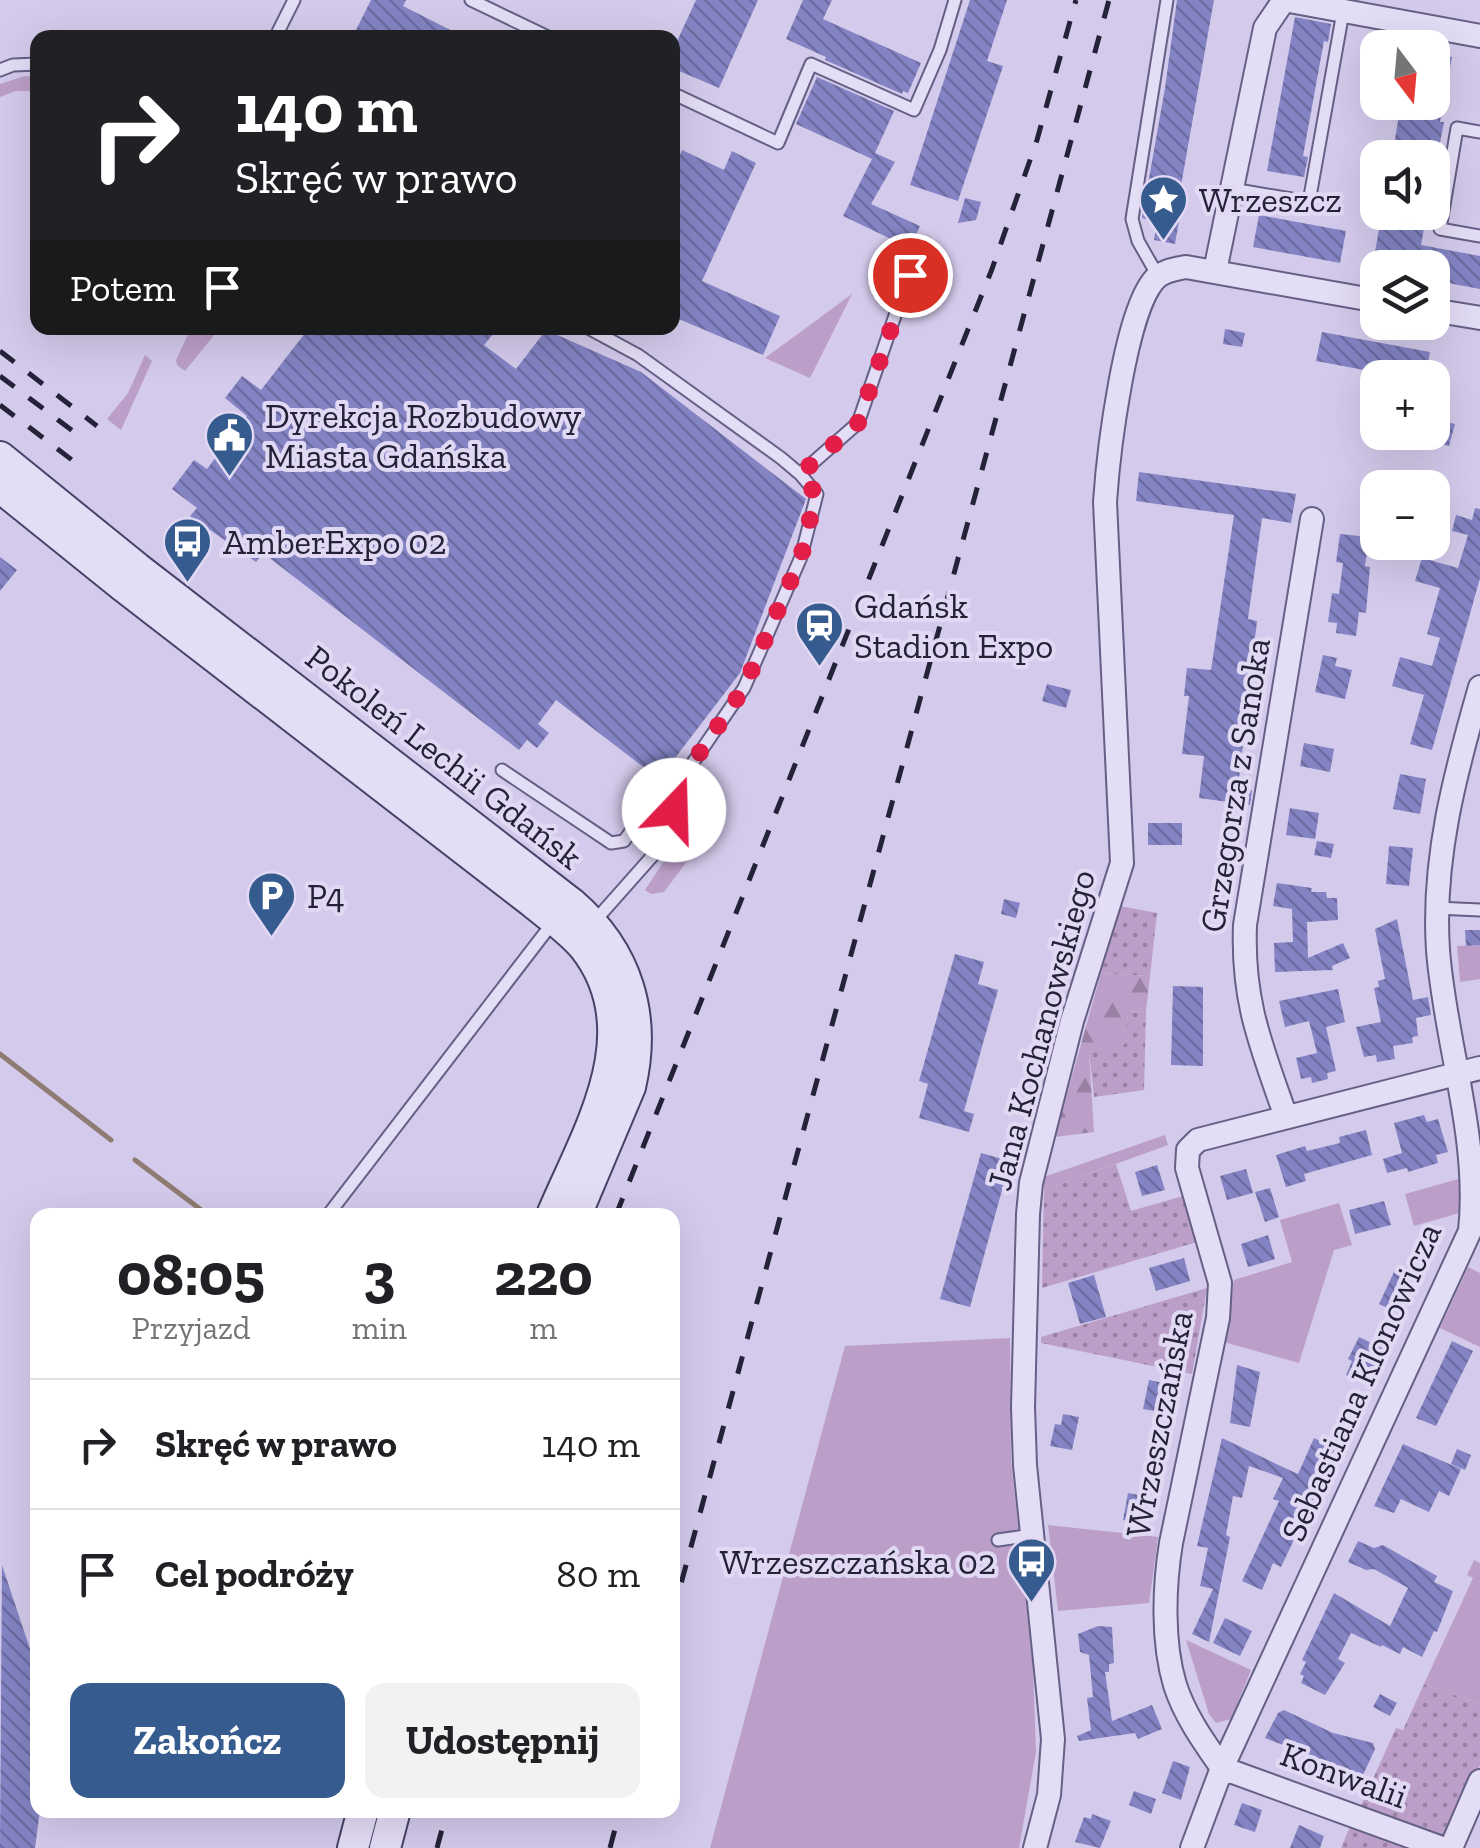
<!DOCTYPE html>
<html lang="pl">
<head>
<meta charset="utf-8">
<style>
	body { margin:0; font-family:"Zilla Slab",serif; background:#f2f2f2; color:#202124; height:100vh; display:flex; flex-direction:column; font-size:38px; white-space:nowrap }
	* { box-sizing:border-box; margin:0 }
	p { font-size:32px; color:#757577 }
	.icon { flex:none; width:55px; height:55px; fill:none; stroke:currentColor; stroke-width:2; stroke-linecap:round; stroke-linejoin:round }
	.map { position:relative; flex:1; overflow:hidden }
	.details { position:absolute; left:30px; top:1208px; width:650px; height:610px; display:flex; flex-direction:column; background:#fff; border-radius:20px; box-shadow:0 10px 40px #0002 }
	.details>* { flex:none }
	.guide { position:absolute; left:30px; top:30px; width:650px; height:305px; border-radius:20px; box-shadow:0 10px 40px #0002; background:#202124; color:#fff; overflow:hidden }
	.needle { width:65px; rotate:164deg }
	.fabs { position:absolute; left:1360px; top:30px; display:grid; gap:20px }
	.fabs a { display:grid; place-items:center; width:90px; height:90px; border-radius:20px; background:#fff; box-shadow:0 10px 40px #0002; font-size:50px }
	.pin { position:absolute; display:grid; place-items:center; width:85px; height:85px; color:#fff; margin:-42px; border:5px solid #fff; border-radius:50%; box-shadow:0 2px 10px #0007 }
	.me { position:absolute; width:110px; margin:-55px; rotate:21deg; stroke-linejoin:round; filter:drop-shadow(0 0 8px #0008) }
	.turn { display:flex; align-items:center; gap:35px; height:210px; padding:0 40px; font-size:45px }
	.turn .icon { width:130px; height:130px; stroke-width:2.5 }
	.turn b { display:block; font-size:70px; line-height:85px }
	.then { display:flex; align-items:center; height:95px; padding:0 40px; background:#0003; gap:20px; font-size:38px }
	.eta { display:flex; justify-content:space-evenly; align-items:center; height:170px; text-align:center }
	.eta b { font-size:60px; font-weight:700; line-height:70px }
	.action { display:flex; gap:20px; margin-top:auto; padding:20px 40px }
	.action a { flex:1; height:115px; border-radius:20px; background:#365b8f; color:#fff; font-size:40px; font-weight:700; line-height:115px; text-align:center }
	.action a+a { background:#f2f2f2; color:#202124 }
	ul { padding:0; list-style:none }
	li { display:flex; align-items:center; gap:30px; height:130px; padding:0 40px; border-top:2px solid #e0e0e0 }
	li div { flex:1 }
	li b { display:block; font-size:38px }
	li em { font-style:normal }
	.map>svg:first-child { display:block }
	.green { fill:#bc9fc8 }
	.forest { fill:url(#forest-firs) }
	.garden { fill:url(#garden-dots) }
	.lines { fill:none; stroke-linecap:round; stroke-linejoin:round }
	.stream { stroke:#8e7b71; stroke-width:5 }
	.building { fill:url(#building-back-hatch) }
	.lane-casing { stroke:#656086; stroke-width:15 }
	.street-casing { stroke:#656086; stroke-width:26 }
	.secondary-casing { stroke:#464368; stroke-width:34 }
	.lane { stroke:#e4ddf6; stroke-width:11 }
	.street { stroke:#e4ddf6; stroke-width:22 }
	.secondary { stroke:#e4ddf6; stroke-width:30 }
	.rail { stroke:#242238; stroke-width:5; stroke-dasharray:18 18; stroke-linecap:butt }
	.route { stroke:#e11d48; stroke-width:18; stroke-dasharray:0 32.4 }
	.labels { text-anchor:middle; stroke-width:8; stroke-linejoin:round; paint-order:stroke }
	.poi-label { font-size:35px; fill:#242238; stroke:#e1d9f3; text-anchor:start }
	.street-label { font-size:35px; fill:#242238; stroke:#e1d9f3 }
</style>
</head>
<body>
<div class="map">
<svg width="1480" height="1848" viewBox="0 0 1480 1848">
	<defs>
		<pattern id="forest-firs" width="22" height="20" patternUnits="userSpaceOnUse" patternTransform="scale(2.5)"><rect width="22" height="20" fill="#bc9fc8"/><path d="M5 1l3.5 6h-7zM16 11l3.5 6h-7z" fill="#9981a3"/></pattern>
		<pattern id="garden-dots" width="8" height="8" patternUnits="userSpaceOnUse" patternTransform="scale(2.5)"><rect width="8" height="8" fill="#bc9fc8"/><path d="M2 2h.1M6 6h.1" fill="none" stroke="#9981a3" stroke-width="1.8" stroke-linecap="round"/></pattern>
		<pattern id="building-back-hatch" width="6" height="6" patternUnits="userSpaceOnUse" patternTransform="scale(2.5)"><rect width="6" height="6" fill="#8484c5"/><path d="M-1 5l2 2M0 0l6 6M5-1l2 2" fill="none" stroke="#6c6ca1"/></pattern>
	</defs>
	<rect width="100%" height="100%" fill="#d4caeb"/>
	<!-- green -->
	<path class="green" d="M25,76L37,77V91H16L0,97V84Z
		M852,294L810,378L765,358Z
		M191,328H206L215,334L185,371L177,365L176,360Z
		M145,355L152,361L121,430L107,419L128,393Z
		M678,840L694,852L664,892L651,894L645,890Z
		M1480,945V979L1460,982L1457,946Z
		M1165,1135L1168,1145L1044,1190V1177Z
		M1462,1178L1463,1212L1414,1226L1405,1194Z
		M1339,1203L1352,1245L1334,1250L1299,1363L1224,1342L1234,1280L1292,1262L1280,1220Z
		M1468,1267L1480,1273V1347L1440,1328Z
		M1010,1338L1011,1460L1033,1668L1036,1752L1019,1848H710L845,1346Z
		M1048,1525L1158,1537L1149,1603L1058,1611Z
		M1474,1560L1480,1563V1704L1424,1684L1473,1578L1467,1575Z
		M1186,1640L1251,1670L1231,1719L1216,1723L1209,1714Z"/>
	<!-- forest -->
	<path class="forest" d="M1101,973L1150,976L1146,1011L1128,1012L1126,1044L1089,1052L1094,1132L1055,1137Z"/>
	<!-- garden -->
	<path class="garden" d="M1120,906L1157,913L1150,976L1101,973Z
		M1146,1011L1144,1090L1094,1097L1089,1052L1125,1044L1128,1012Z
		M1116,1164L1131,1211L1183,1196L1197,1242L1042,1288L1044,1190Z
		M1207,1288L1192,1374L1041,1343V1337Z
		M1424,1684L1480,1704V1765L1446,1843L1358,1812L1396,1728L1403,1730Z
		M1351,1824L1419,1848H1341Z"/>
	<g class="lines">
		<!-- stream -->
		<path class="stream" d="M0,1054L111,1140
			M135,1160L208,1215"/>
	</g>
	<!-- building -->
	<path class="building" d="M371,0H406L403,6L466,38H352Z
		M696,0H758L719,88L672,68V52Z
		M803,0H832L823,19L921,63L908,93L903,91L902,94L825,60L826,57L786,39Z
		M970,0H1007L987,61L1003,66L958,201L910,185Z
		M1177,0H1214L1180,191L1184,192L1175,244L1154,240L1157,222L1142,218L1165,88Z
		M1295,17L1331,24L1328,42L1324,41L1303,156L1308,157L1304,177L1267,171Z
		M1432,54L1452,57L1440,122H1444L1437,158H1392L1401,102H1432Z
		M817,77L894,111L875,153L895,162L871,204L920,226L910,248L843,216L872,159L796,124Z
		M682,150L724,170L732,151L756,163L702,281L780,316L763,355L672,316V172Z
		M965,198L981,202L976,220L958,223Z
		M1382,212H1427L1421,245L1480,256V289L1432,280V268H1419L1420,260L1375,252Z
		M1259,215L1346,231L1340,263L1253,247Z
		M309,328H498L484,345L516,369L546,330L641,372L806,499L740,673L659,779L556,700L538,724L549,733L537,748L527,740L519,750L263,553L256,562L190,516L197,508L172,489L194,460L207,469L247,416L225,398L242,376L261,390Z
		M1225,329L1245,333L1242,347L1223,344Z
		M1322,332L1430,352L1425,378H1407L1316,361Z
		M1432,418L1455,424L1449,446L1432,442Z
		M1139,472L1296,494L1291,523L1262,518L1248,619L1257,621L1238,788L1252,790L1250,805L1199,798L1204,756L1182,754L1189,696H1184L1187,668L1211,670L1234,515L1136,501Z
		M1475,508L1480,509V578L1432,750L1410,744L1424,695L1392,686L1400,657L1432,666L1440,638L1427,634L1440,588L1415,581L1422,558L1458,568L1468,535L1452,531L1456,515L1472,520Z
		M1340,534L1369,537L1365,566L1370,567L1366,613L1359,612L1356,636L1336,633L1337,623L1328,622L1332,593L1339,594L1343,563L1336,562Z
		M0,557L17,570L0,591Z
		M1323,655L1337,658L1335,666L1352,670L1345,699L1315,692Z
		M1047,684L1071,690L1066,708L1042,701Z
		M1304,743L1334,749L1330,772L1300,766Z
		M1400,774L1426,779L1420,814L1393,809Z
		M1290,808L1319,813L1315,839L1286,835Z
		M1148,823H1182V845H1148Z
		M1317,841L1334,844L1331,858L1314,855Z
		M1389,846L1413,848L1409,886L1386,884Z
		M1277,883L1312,888L1311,892H1326L1327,898H1337L1338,920L1307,922L1308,958L1343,943L1350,958L1332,966L1333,970L1275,972L1274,943L1293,942L1292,909L1273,906Z
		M1004,899L1020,903L1016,918L1001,914Z
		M1397,919L1413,1000L1428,997L1431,1015L1416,1018L1418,1036L1412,1037L1413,1043L1393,1046L1395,1059L1377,1062L1376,1055L1364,1057L1356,1027L1381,1022L1374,988L1379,987L1378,981L1385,979L1375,929Z
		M1465,930H1480V945L1466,946Z
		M955,954L984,962L978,984L998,990L964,1111L974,1114L969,1132L919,1118L928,1084L919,1081Z
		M1173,986L1203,987V1066L1171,1065Z
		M1338,989L1345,1022L1326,1027L1336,1071L1327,1073L1328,1079L1312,1083L1311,1077L1301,1079L1296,1058L1317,1053L1309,1021L1285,1027L1279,1001Z
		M1424,1115L1427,1122L1438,1119L1448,1152L1436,1155L1438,1163L1408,1172L1407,1168L1387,1173L1383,1159L1402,1153L1394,1123Z
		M1366,1130L1372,1155L1304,1174L1306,1181L1286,1187L1276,1155L1305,1146L1307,1151L1340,1143L1339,1137Z
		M981,1153L1010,1161L970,1307L940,1299Z
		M1157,1165L1165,1190L1142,1196L1135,1172Z
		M1246,1169L1253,1193L1227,1200L1220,1176Z
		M1270,1188L1279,1217L1265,1222L1255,1192Z
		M1384,1201L1391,1225L1355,1234L1349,1210Z
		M1268,1235L1275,1259L1248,1267L1241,1244Z
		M1184,1258L1190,1281L1156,1291L1149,1268Z
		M1406,1267L1412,1270L1416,1281L1405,1303L1401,1301L1396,1312L1379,1304L1394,1272Z
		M1094,1275L1106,1317L1080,1324L1068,1283Z
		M1359,1337L1382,1348L1367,1384L1346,1375L1352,1361L1348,1359Z
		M1452,1341L1473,1351L1436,1426L1416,1418Z
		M1237,1365L1260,1372L1250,1427L1230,1423Z
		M1149,1380L1173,1385L1167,1413L1143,1409Z
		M1063,1414L1079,1417L1072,1450L1050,1446L1055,1424L1061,1425Z
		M1222,1438L1287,1469L1285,1474L1287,1469L1298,1474L1314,1438L1337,1449L1281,1567L1273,1563L1262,1590L1242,1581L1279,1501L1273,1499L1283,1478L1249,1466L1242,1498L1233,1496L1226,1535L1230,1537L1209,1642L1192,1634L1213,1589L1200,1586L1208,1548L1197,1546Z
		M1403,1444L1461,1469L1449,1496L1439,1491L1429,1512L1401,1499L1394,1513L1374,1506Z
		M1457,1449L1471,1455L1465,1470L1451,1464Z
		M1128,1493L1150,1497L1144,1524L1123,1520Z
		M1358,1541L1374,1548L1383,1545L1437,1576L1434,1582L1453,1591L1437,1632L1434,1631L1422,1657L1403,1647L1400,1654L1382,1645L1381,1647L1351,1633L1338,1659L1345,1663L1325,1695L1301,1683L1304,1676L1300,1674L1306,1662L1302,1660L1334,1593L1390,1626L1408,1588L1374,1569L1366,1570L1348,1562Z
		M2,1565L32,1655L38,1692L40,1810L35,1848H0Z
		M1225,1618L1252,1631L1240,1656L1213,1643Z
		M1098,1626L1112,1627L1114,1663L1109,1664V1672H1105L1112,1721L1152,1705L1162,1729L1138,1739L1135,1733L1079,1741L1077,1736L1091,1730L1087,1698L1093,1697L1089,1655L1080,1652L1078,1634Z
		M1380,1694L1397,1703L1390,1716L1373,1707Z
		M1284,1710L1333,1733L1373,1743L1375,1749L1363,1775L1265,1738L1278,1713Z
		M1173,1761L1190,1767L1181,1800L1162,1793Z
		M1134,1791L1156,1799L1151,1814L1129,1805Z
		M1242,1803L1262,1810L1255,1832L1234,1825Z
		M1092,1814L1111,1821L1100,1848L1075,1842L1084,1817L1091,1819Z
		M1299,1825L1324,1836L1320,1848H1290Z"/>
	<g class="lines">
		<defs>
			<path id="lane" d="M471,0L550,38
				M275,38L294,0
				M0,70L13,65L38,64
				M672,93L778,143L811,64L914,110L940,50L955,0
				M1480,132L1457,128L1440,229L1480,236
				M1232,189L1309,202L1343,12
				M1158,276L1138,241L1132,219L1167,0
				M588,328L638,355L781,458L800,474L817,494L801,557L744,688L677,786L671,835L593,923
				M800,474L858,423L909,275
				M502,770L611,843L624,841L650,804L677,786
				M1436,908L1480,910
				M328,1215L554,921
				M998,1540L1033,1535"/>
			<path id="street" d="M1284,0L1480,36
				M1215,271L1265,28L1284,0
				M1432,310L1480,318
				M1286,1117C1261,1045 1242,1002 1245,925L1312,519
				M1222,1768C1204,1742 1185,1716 1175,1685C1162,1642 1164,1586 1171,1543L1218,1318L1220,1283L1187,1168L1188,1150L1198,1140L1480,1068
				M1222,1768L1442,1848
				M1035,1848L1049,1795L1053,1739L1025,1465L1023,1407L1028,1214L1031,1183L1072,1021L1122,863L1105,502C1108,457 1125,306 1157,277C1166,270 1176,269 1186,267L1378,301
				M1192,1848L1222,1768L1470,1231C1480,1137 1445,1043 1438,950C1432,859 1455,774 1480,687
				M1451,1848L1480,1781"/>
			<path id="secondary" d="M0,457L137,568L571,903C627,951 647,1015 630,1087L576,1215
				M0,487L123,586L531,901C549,916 569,929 584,947C651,1032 587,1132 552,1215
				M353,1848L363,1810
				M385,1848L395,1810"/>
		</defs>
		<!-- lane casing -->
		<use href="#lane" class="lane-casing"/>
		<!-- street casing -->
		<use href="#street" class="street-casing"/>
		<!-- secondary casing -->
		<use href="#secondary" class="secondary-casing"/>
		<!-- lane -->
		<use href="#lane" class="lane"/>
		<!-- street -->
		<use href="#street" class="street"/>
		<!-- secondary -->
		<use href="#secondary" class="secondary"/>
		<!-- rail -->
		<path class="rail" d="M0,351L97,426
			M0,376L86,441
			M0,405L72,460
			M616,1215L992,269L1037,140L1076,0
			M672,1617L1109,0
			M437,1848L447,1810
			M610,1848L620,1810"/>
	</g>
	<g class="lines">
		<!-- route -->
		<path class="route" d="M674,810L677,786L744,688L801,557L816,494L800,474L858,423L910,275"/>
	</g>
	<!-- icons -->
	<defs>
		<symbol id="sight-pin" viewBox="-11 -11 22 30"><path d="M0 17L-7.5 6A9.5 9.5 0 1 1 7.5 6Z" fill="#365b8f" stroke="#e1d9f3"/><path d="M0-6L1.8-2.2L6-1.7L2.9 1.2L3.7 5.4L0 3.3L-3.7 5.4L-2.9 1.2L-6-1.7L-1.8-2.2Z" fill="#fff"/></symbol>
		<symbol id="civic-pin" viewBox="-11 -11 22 30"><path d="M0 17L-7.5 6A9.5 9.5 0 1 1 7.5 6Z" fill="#365b8f" stroke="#e1d9f3"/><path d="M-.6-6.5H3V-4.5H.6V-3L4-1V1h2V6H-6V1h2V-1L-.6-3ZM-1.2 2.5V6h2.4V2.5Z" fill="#fff"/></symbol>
		<symbol id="bus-pin" viewBox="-11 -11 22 30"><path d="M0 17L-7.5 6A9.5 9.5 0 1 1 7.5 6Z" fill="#365b8f" stroke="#e1d9f3"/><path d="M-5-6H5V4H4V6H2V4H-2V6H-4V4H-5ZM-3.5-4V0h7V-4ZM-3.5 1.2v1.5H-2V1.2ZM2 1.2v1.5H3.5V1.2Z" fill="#fff"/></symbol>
		<symbol id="station-pin" viewBox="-11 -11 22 30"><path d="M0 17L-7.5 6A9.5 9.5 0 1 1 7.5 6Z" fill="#365b8f" stroke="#e1d9f3"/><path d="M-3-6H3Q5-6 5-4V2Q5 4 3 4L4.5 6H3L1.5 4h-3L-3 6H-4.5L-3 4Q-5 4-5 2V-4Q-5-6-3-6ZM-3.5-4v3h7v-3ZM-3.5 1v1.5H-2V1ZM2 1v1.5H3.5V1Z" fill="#fff"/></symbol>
		<symbol id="parking-pin" viewBox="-11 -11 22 30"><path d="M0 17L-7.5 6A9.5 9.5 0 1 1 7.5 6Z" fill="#365b8f" stroke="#e1d9f3"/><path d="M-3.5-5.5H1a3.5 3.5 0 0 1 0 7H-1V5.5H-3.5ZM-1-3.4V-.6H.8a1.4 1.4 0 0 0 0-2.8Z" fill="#fff"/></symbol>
	</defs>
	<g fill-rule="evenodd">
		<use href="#sight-pin" x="1136" y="172" width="55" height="75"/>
		<use href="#civic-pin" x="202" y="408" width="55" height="75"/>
		<use href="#bus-pin" x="160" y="514" width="55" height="75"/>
		<use href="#station-pin" x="792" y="598" width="55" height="75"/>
		<use href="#parking-pin" x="244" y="868" width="55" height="75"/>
		<use href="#bus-pin" x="1004" y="1534" width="55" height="75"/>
	</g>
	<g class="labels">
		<!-- poi labels -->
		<g class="poi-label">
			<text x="1199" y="212">Wrzeszcz</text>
			<text x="265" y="428">Dyrekcja Rozbudowy<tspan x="265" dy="40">Miasta Gdańska</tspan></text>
			<text x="223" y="554">AmberExpo 02</text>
			<text x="854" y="618">Gdańsk<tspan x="854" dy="40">Stadion Expo</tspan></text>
			<text x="307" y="908">P4</text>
			<text x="996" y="1574" text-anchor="end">Wrzeszczańska 02</text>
		</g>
		<!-- street labels -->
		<g class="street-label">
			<text transform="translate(444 757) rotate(38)" y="12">Pokoleń Lechii Gdańsk</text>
			<text transform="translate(1235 785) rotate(-81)" y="12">Grzegorza z Sanoka</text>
			<text transform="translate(1041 1030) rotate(-75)" y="12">Jana Kochanowskiego</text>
			<text transform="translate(1361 1382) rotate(-66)" y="12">Sebastiana Klonowicza</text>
			<text transform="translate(1159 1424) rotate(-79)" y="12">Wrzeszczańska</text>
			<text transform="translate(1344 1775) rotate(20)" y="12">Konwalii</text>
		</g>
	</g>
</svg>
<div class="fabs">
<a><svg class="needle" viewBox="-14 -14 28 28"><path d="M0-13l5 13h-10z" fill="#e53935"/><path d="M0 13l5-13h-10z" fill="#757577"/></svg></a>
<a><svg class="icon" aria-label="sound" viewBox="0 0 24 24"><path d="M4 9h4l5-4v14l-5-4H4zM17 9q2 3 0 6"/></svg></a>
<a><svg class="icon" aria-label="layers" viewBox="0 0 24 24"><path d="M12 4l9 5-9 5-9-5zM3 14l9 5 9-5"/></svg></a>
<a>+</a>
<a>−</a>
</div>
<div class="pin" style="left:910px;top:275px;background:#d93025"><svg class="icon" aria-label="arrive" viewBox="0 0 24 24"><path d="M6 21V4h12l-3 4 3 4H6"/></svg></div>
<svg class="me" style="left:674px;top:810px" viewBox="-20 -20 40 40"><circle r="19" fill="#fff"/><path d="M0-13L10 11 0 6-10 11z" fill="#e11d48"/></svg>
<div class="guide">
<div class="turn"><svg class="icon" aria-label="right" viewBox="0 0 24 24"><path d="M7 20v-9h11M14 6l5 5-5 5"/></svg><div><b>140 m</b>Skręć w prawo</div></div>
<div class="then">Potem<svg class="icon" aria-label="arrive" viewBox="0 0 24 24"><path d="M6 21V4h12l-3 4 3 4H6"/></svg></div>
</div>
<section class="details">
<div class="eta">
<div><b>08:05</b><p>Przyjazd</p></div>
<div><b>3</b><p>min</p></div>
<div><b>220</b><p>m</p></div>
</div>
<ul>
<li><svg class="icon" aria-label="right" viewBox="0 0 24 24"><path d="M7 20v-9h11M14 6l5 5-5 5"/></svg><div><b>Skręć w prawo</b></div><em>140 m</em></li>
<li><svg class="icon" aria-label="arrive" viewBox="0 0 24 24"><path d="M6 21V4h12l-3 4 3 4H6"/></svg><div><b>Cel podróży</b></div><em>80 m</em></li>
</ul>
<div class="action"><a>Zakończ</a><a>Udostępnij</a></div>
</section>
</div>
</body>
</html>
